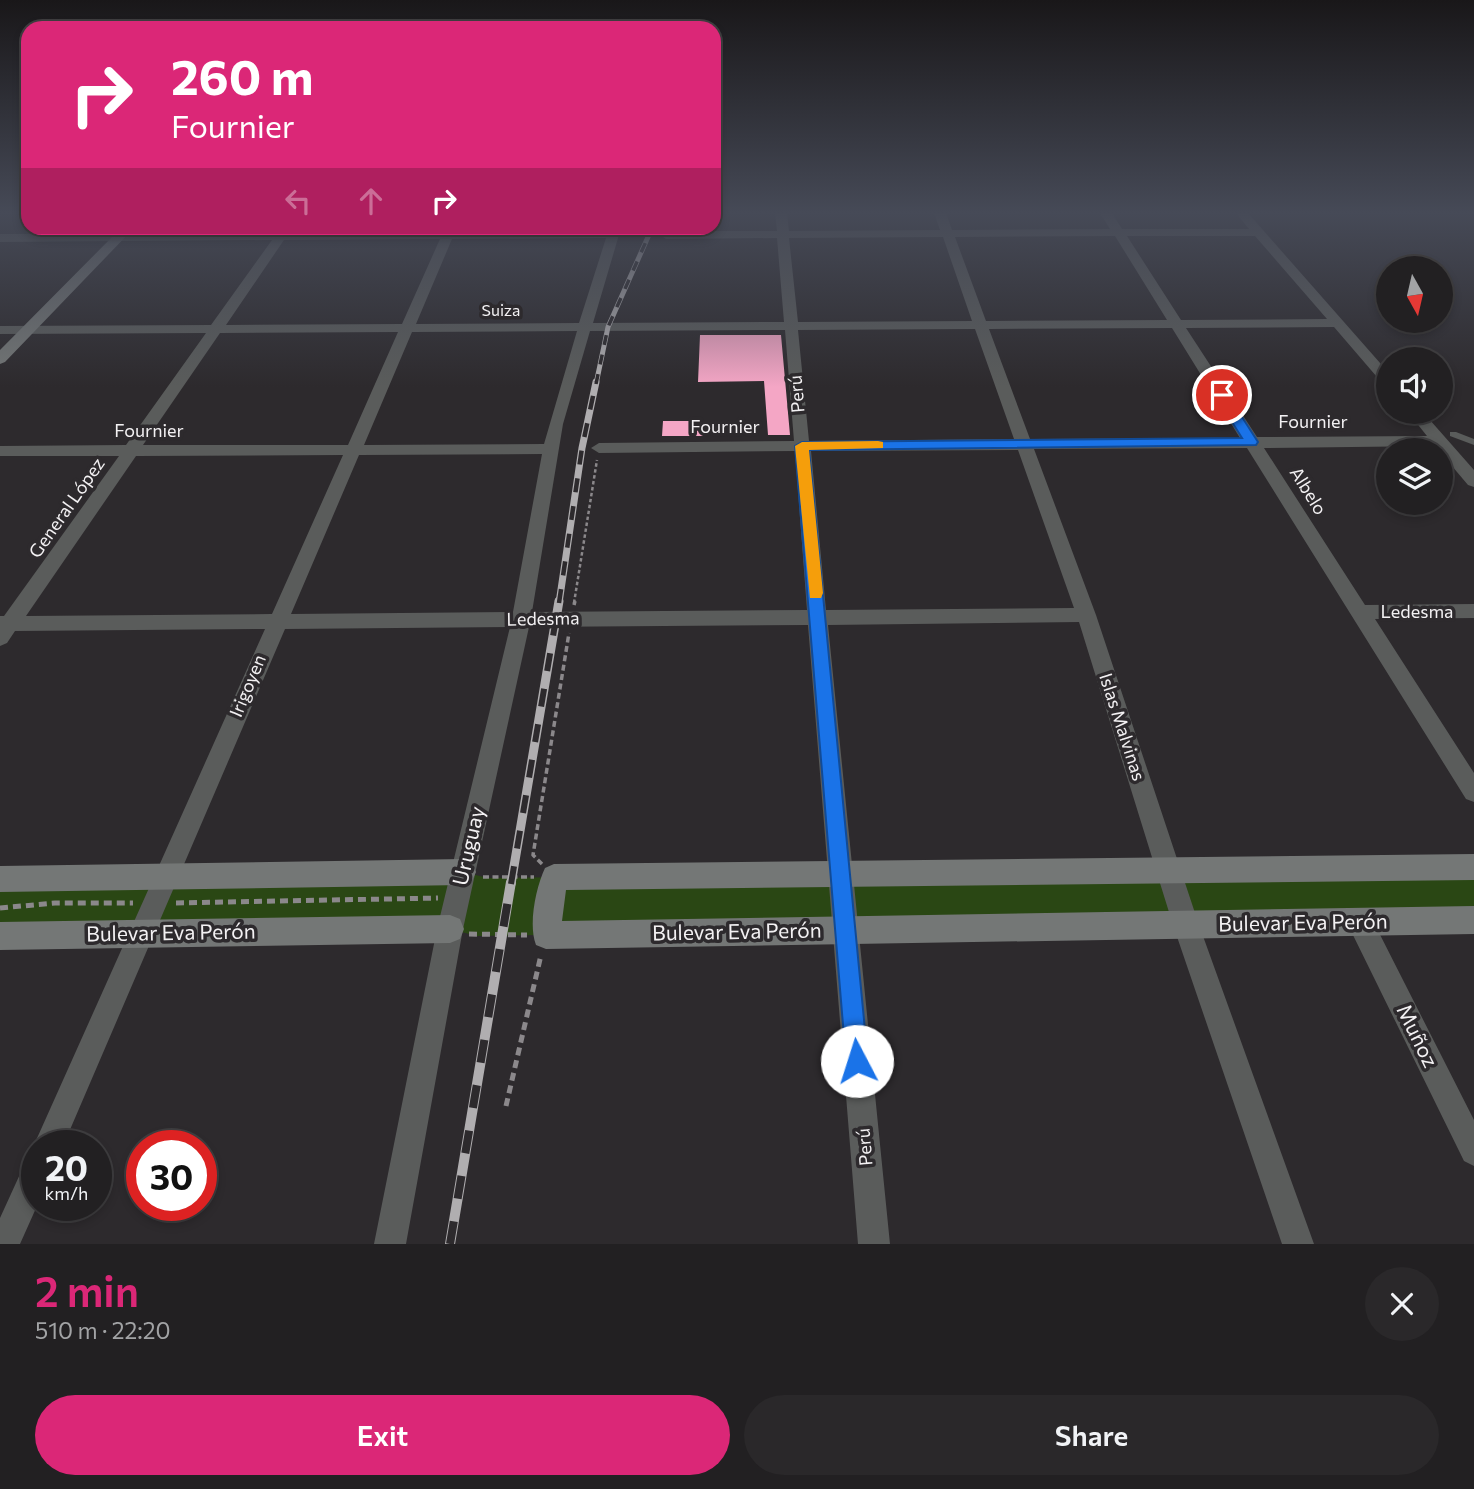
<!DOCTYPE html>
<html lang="en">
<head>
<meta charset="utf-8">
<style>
	body { margin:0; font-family:Commissioner,sans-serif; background:#2a282a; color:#f1f3f6; height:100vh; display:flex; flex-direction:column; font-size:26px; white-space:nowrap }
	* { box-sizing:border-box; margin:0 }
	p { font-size:23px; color:#a2a3a5 }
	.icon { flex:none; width:38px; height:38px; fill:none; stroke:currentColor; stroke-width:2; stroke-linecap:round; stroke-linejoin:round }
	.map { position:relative; height:1244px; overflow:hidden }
	.drawer { display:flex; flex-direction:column; background:#222022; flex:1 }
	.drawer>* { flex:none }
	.guide { position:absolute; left:21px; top:21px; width:700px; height:214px; border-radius:21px; box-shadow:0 4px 10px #0003,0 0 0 2px #3f3e40; background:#db2777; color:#fff; overflow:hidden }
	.needle { width:46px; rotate:172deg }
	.tools { position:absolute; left:1376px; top:256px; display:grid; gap:14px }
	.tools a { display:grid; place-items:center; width:77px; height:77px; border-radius:50%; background:#222022; box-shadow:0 4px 10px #0003,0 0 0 2px #3f3e40; font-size:35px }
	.speed { position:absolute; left:21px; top:1130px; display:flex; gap:14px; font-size:35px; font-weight:700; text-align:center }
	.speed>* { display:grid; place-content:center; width:91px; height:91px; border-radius:50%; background:#222022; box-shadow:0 4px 10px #0003,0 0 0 2px #3f3e40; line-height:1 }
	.speed small { font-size:18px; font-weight:400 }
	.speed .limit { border:10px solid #d22; background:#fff; color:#111 }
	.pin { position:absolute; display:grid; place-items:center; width:60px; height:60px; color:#fff; margin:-30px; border:4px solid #fff; border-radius:50%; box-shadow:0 2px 7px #0007 }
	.me { position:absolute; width:77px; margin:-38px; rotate:355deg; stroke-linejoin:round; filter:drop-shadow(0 0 5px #0008) }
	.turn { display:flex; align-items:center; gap:24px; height:147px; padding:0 35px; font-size:32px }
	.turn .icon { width:91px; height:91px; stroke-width:2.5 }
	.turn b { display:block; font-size:49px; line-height:60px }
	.lanes { display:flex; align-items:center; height:66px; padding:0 35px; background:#0003; justify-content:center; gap:35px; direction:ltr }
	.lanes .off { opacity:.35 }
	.round { display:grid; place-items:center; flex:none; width:74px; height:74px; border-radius:37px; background:#2a282a }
	.head { display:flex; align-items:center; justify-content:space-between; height:119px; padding:0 35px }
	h1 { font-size:42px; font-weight:600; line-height:52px; color:#db2777 }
	.cta { display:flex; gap:14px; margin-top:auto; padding:14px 35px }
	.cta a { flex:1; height:80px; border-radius:42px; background:#db2777; color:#fff; font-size:28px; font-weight:600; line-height:80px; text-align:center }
	.cta a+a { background:#2a282a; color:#f1f3f6 }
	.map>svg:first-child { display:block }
	.green { fill:#2a4714 }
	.building { fill:#f4a6c5 }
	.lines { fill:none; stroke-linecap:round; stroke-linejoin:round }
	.path-far2 { stroke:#8b888b; stroke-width:2.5; stroke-dasharray:3.5 2.5; stroke-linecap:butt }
	.path-far1 { stroke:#8b888b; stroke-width:3.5; stroke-dasharray:6 3.5; stroke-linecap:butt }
	.path { stroke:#8b888b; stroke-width:5; stroke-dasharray:8 5; stroke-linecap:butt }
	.lane { fill:#5a5c5b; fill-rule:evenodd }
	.street { fill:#5a5c5b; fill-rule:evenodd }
	.secondary { fill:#747776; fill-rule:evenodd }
	.rail-far3-casing { stroke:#b0aeb0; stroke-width:5 }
	.rail-far2-casing { stroke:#b0aeb0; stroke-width:7 }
	.rail-far1-casing { stroke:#b0aeb0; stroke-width:9 }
	.rail-casing { stroke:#b0aeb0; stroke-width:10 }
	.rail-far3 { stroke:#2d2a2d; stroke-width:3.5; stroke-dasharray:10; stroke-linecap:butt }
	.rail-far2 { stroke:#2d2a2d; stroke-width:4.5; stroke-dasharray:14; stroke-linecap:butt }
	.rail-far1 { stroke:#2d2a2d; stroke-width:6; stroke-dasharray:18; stroke-linecap:butt }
	.rail { stroke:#2d2a2d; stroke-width:8; stroke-dasharray:23; stroke-linecap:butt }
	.route { fill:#1a73e8; stroke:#114b97; stroke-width:2 }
	.slow { fill:#f59e0b }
	.labels { text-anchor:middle; stroke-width:7; stroke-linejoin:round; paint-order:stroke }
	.far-street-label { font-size:16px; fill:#f3f1f3; stroke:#2d2a2d }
	.street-label { font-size:18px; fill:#f3f1f3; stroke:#2d2a2d }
	.near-street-label { font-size:21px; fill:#f3f1f3; stroke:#2d2a2d }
</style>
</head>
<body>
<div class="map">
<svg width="1474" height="1244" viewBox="0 0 1474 1244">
	<rect width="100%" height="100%" fill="#2d2a2d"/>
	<!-- green -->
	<path class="green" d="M1474,867V920L477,936L450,929L0,936V879L463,872L488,878Z"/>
	<!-- building -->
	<path class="building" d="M700,335H781L790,435H768L764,381L698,382Z
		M663,421H703V436H662Z"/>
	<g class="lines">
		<!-- path-far2 -->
		<path class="path-far2" d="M574,603L597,460"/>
		<!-- path-far1 -->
		<path class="path-far1" d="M574,605L575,601
			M542,864L533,855L569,633
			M483,877H534"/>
		<!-- path -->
		<path class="path" d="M176,903L438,898
			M0,908L55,903H133
			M469,934L527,935
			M506,1106L541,955"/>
		<!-- lane -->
		<path class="lane" d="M1450,432H1456L1474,439V445L1450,436Z"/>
		<!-- street -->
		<path class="street" d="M775,213H787L789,231L940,230L934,213H946L952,230L1110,229L1100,213H1112L1122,229H1249L1236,213H1248L1388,372V385L1383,384L1334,327L1186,328L1257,437L1427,436L1407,411H1422L1474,470V487L1468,485L1435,446L1264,448L1365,605L1474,604V618L1375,619L1474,773V802L1466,799L1247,448L1034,449L1096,615L1199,925L1314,1244H1282L1173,925L1079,622L828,625L890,1244H858L808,625L529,627L463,929L406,1244H374L437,929L510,627L285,629L63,1146H37V1154L33,1146L38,1136L265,629L15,631L7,643L0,646V616H4L119,456H0V446L126,445L206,333L0,334V326L211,325L272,240L0,242V234L277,233L280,228H292L289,233L444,232L445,228H457L455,231L608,230L609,228H621L593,323L784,322L777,238L666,239L660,235L666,231H777ZM1115,236L1167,320L986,321L955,237ZM1127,236H1255L1327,319L1181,320ZM943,237L972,321L798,322L789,238ZM606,238L579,323L416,324L452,239ZM440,239L402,324L226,325L284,240ZM1172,328L1240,438L1030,439L989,329ZM975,329L1014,439L809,441L798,330ZM785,330L794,441L599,443L591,448L599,453L795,451L807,610L532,612L563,424L590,331ZM577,331L544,444L364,445L412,332ZM398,332L348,445H143L220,333ZM1018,450L1074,608L826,610L811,451ZM542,454L513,612L291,614L359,455ZM343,455L272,614L26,616L136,456Z
			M1360,910L1369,913L1474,1120V1166L1464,1161L1351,931L1348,922L1351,913Z
			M37,1157V1206L20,1244H0V1218L26,1161Z"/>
		<!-- secondary -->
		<path class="secondary" d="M121,228H134L5,362L0,364V350Z
			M1474,854V880L566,890L562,921L1474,906V934L546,949L536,945C528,925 536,887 545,868L554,864Z
			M463,859L472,863L476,872L472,881L463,885L0,892V866Z
			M450,915L460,919L464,929L460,939L450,943L0,950V922Z"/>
		<defs>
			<path id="rail-far3" d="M596,384L608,327L652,228"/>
			<path id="rail-far2" d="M559,603L582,448L596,382"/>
			<path id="rail-far1" d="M511,884L559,601"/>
			<path id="rail" d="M450,1244L511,882"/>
		</defs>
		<!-- rail-far3 casing -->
		<use href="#rail-far3" class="rail-far3-casing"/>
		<!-- rail-far2 casing -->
		<use href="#rail-far2" class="rail-far2-casing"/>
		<!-- rail-far1 casing -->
		<use href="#rail-far1" class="rail-far1-casing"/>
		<!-- rail casing -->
		<use href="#rail" class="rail-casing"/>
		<!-- rail-far3 -->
		<use href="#rail-far3" class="rail-far3"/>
		<!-- rail-far2 -->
		<use href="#rail-far2" class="rail-far2"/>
		<!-- rail-far1 -->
		<use href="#rail-far1" class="rail-far1"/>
		<!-- rail -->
		<use href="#rail" class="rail"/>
	</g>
	<!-- sky -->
	<linearGradient id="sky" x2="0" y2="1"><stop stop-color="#191719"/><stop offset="0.55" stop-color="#464a57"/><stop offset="1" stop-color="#464a57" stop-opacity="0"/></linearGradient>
	<rect width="1474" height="387" fill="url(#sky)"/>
	<!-- route -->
	<path class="route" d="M1222,391L1226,392L1258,442L1256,445L809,450L868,1061L865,1069L857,1072L849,1069L846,1061L795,446L802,442L1242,438L1215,395Z"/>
	<!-- slow -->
	<path class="slow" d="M878,441L883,442V448L809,450L823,593L821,598H810L795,446L802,442Z"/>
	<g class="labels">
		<!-- far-street labels -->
		<g class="far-street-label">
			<text x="501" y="316">Suiza</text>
		</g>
		<!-- street labels -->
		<g class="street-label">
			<text transform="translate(797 394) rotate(-95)" y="6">Perú</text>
			<text x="1313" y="428">Fournier</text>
			<text x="725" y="433">Fournier</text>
			<text x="149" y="437">Fournier</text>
			<text transform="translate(1308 491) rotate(58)" y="6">Albelo</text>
			<text transform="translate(67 508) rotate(-55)" y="6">General López</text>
			<text x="1417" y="618">Ledesma</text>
			<text transform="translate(543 619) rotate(-1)" y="6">Ledesma</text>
			<text transform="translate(248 686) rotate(-67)" y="6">Irigoyen</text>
			<text transform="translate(1122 727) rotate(72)" y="6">Islas Malvinas</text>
			<text transform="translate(865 1147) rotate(-95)" y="6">Perú</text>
		</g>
		<!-- near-street labels -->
		<g class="near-street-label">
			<text transform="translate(469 846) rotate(-77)" y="7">Uruguay</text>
			<text transform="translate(1303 923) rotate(-1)" y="7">Bulevar Eva Perón</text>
			<text transform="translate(737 932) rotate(-1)" y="7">Bulevar Eva Perón</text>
			<text transform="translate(171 933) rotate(-1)" y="7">Bulevar Eva Perón</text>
			<text transform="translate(1417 1036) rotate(64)" y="7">Muñoz</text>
		</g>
	</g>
</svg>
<div class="tools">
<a><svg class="needle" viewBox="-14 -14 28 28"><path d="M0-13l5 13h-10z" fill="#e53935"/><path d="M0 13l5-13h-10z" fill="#a2a3a5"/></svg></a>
<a><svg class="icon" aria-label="sound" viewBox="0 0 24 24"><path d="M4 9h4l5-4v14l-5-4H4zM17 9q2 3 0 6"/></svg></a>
<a><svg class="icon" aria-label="layers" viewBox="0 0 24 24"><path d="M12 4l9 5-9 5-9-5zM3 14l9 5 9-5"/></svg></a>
</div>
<div class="speed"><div>20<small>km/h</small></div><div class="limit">30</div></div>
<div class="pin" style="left:1222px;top:395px;background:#d93025"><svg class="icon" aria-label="arrive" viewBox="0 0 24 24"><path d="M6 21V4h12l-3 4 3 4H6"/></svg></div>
<svg class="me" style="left:857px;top:1061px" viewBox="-20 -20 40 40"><circle r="19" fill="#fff"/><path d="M0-13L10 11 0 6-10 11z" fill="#1a73e8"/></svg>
<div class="guide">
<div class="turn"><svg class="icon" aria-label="right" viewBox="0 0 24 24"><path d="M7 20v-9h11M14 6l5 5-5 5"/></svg><div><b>260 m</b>Fournier</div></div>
<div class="lanes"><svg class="icon off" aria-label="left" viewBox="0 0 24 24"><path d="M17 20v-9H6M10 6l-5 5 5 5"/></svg><svg class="icon off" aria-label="ahead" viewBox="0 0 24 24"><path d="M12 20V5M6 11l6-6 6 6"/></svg><svg class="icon" aria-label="right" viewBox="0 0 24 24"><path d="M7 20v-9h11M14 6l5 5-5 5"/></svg></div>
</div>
</div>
<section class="drawer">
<div class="head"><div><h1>2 min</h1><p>510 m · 22:20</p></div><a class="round"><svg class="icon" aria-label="close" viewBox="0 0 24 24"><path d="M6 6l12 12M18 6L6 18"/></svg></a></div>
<div class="cta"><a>Exit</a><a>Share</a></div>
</section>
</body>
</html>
